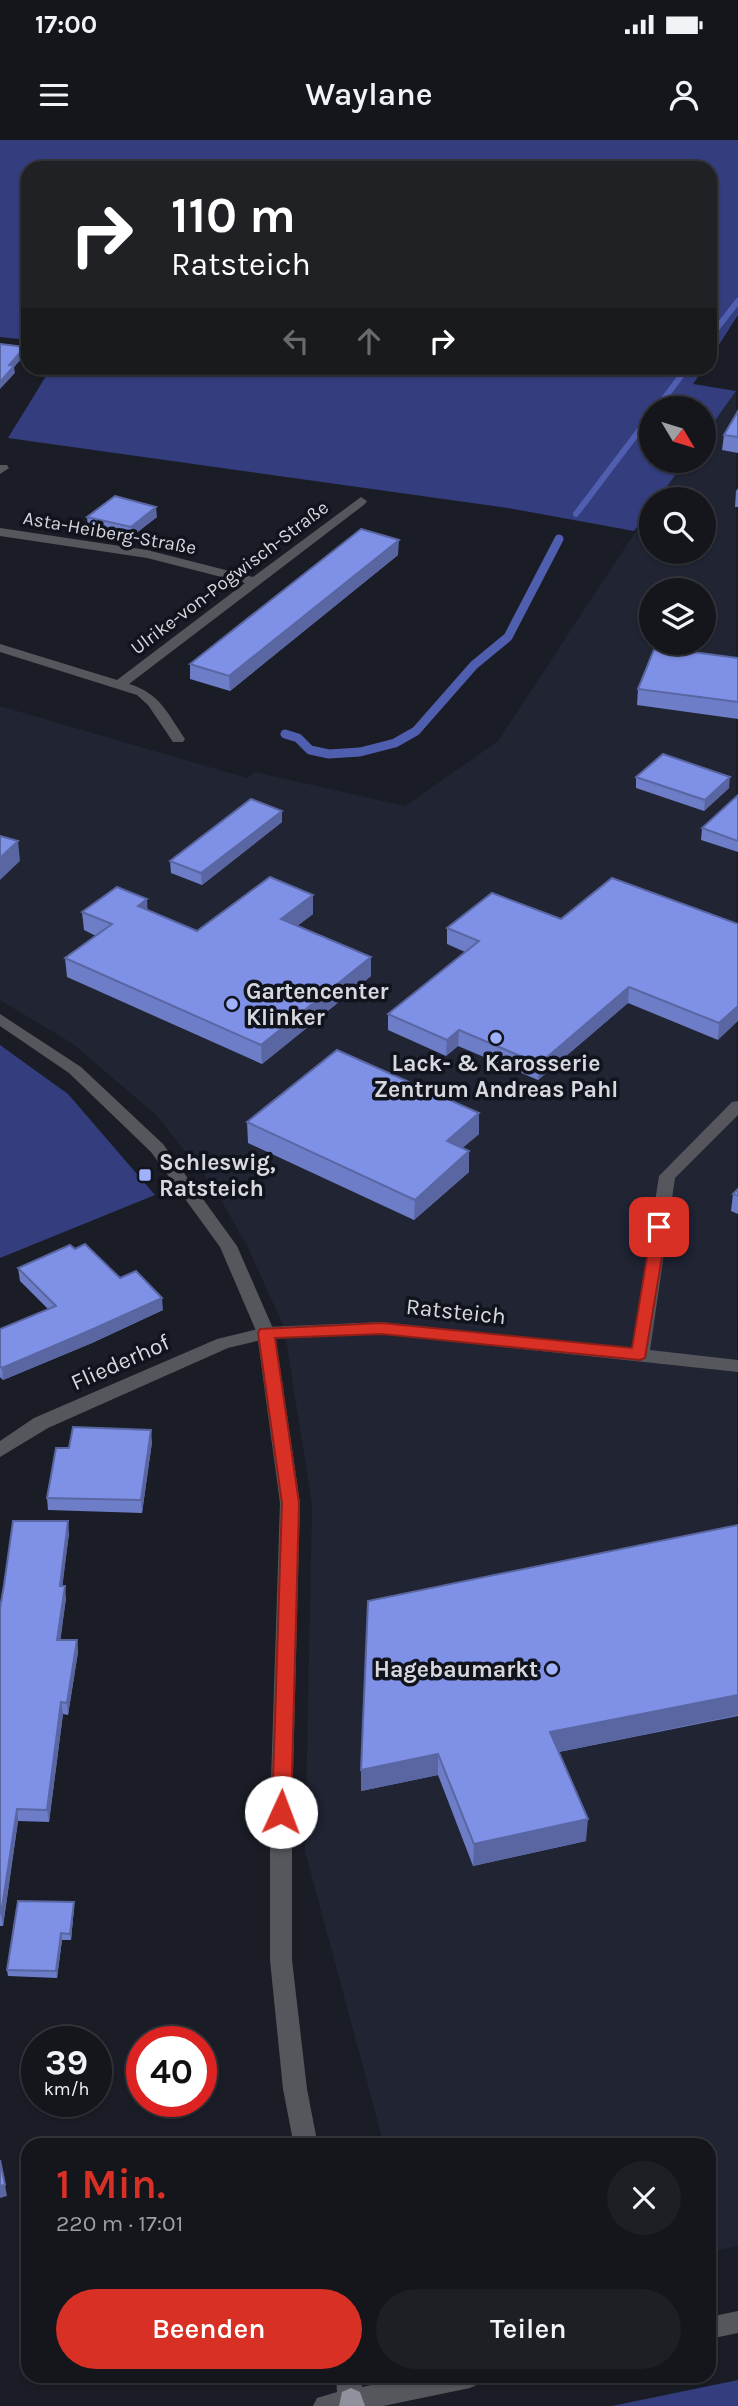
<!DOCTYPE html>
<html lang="de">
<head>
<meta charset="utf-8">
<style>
	body { margin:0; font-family:Karla,sans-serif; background:#1d1f25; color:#f1f3f6; height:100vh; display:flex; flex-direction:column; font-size:26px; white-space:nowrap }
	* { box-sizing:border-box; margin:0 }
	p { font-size:23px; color:#9d9fa3 }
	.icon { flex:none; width:38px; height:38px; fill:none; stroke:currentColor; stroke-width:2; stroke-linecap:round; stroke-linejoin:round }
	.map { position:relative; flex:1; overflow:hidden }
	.side { position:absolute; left:21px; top:1998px; width:695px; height:245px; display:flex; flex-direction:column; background:#14161c; border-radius:21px; box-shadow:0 2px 5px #0004,0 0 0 2px #33353b }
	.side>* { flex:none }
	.banner { position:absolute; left:21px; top:21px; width:696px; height:214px; border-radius:21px; box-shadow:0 2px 5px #0004,0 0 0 2px #33353b; background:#202124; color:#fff; overflow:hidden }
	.needle { width:46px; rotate:128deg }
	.fabs { position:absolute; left:639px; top:256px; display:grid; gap:14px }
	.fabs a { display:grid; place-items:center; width:77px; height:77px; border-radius:50%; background:#14161c; box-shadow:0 2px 5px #0004,0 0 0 2px #33353b; font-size:35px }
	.speed { position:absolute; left:21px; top:1886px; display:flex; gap:14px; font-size:35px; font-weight:700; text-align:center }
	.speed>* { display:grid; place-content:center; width:91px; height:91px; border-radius:50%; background:#14161c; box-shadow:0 2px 5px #0004,0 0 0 2px #33353b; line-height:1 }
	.speed small { font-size:18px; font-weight:400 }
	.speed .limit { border:10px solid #d22; background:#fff; color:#111 }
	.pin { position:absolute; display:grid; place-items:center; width:60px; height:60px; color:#fff; margin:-30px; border-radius:14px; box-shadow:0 4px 10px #0006 }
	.me { position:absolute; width:77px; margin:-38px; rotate:2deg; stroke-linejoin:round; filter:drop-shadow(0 0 5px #0008) }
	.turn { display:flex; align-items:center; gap:24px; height:147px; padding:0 35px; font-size:32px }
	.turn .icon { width:91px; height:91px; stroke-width:2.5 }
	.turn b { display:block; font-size:49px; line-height:60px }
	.lanes { display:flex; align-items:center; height:66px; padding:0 35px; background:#0003; justify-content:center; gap:35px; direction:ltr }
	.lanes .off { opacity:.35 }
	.round { display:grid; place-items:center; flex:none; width:74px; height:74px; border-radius:37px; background:#1d1f25 }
	.overview { display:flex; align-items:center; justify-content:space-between; height:119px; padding:0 35px }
	h1 { font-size:42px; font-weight:600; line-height:52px; color:#d93025 }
	.button { display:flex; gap:14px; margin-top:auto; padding:14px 35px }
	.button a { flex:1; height:80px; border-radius:42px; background:#d93025; color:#fff; font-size:28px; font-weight:600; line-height:80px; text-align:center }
	.button a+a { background:#1d1f25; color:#f1f3f6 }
	.status { display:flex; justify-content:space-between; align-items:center; height:49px; padding:0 35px; background:#14161c; direction:ltr }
	.status svg { height:19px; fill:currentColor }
	header { display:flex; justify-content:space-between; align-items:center; height:91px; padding:0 35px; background:#14161c; font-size:32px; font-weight:600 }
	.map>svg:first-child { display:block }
	.built { fill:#202433; fill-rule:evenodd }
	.green { fill:#343e7e }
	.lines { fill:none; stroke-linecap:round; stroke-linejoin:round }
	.stream-far1 { stroke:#505eaf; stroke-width:6 }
	.stream { stroke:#505eaf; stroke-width:9 }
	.minor { fill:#56575d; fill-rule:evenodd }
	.tertiary { fill:#56575d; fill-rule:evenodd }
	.primary { fill:#8f929d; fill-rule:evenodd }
	.wall { fill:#6d7dc7 }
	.shaded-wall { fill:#5966a2 }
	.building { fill:#7f91e7; stroke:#5966a2; stroke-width:2 }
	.route { fill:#d93025; stroke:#8d1f18; stroke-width:2 }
	.poi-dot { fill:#a1b2fd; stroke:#11131d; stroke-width:2.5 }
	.labels { text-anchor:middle; stroke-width:7; stroke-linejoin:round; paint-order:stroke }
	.far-street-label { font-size:19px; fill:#d7d9e0; stroke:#11131d }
	.poi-label { font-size:23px; font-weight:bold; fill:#d7d9e0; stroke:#11131d; text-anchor:start }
	.street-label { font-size:23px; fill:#d7d9e0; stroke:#11131d }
</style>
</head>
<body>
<div class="status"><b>17:00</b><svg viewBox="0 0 49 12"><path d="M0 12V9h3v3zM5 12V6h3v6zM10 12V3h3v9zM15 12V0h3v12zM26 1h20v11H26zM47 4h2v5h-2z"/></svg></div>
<header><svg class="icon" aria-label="menu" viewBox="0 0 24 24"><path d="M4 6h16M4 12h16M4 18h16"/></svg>Waylane<svg class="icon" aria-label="person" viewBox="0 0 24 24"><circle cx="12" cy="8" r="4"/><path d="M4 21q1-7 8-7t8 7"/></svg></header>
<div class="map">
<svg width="738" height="2266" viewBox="0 0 738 2266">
	<rect width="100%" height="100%" fill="#1a1d26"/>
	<!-- built -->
	<path class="built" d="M736,251L738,2106L709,2112V2006L384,2005L305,1711L312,1365L284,1187L246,1104L213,1046L156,975L73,904L0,860V566L247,638L255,632L405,666L498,601L651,368V411H704V359H658L686,320H704V296ZM651,450H704V502H651Z"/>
	<!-- green -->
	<path class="green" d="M0,0H738V175L711,217L710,28H28V200L0,197Z
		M51,228H704L693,244L736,251L704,296V268H651V320H686L658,359H651V368L634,391L508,368L8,298Z
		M0,905L68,954L155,1055L0,1118Z
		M738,2240V2266H612Z"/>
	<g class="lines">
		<!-- stream-far1 -->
		<path class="stream-far1" d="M710,197L738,161
			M657,268L687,228
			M576,374L651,275"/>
		<!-- stream -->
		<path class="stream" d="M285,594L298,598L310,610L329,614L360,612L395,603L416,591L474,525L508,497L559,399"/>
		<!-- minor -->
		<path class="minor" d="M0,325H7L9,328L0,334Z
			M361,357L367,361L365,364L129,544C160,553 168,574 185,599L183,602H173L148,565L137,555L0,512V504L117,540L245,443L147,418L0,396V388L147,410L253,437Z
			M738,961V975L675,1038L650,1210L738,1220V1232L382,1194L266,1199L228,1208L48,1288L0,1317V1301L34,1278L217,1199L266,1187L382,1182L632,1209L659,1036L732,962Z"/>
		<!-- tertiary -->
		<path class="tertiary" d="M0,874L81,927L163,1004L237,1106L275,1193L300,1363L292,1672V1820L307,1949L318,2006H294L283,1949L270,1820V1672L280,1363L257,1193L220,1107L151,1012L69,933L0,886Z
			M738,2171V2193L709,2199V2177Z
			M336,2236H361L362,2247L411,2236H482L479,2244L470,2248L383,2266H313L317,2258L337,2252Z"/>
		<!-- primary -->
		<path class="primary" d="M351,2248L360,2252L365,2266H339L342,2252Z"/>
	</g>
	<!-- wall -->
	<path class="wall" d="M738,271V313L722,310L724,295Z
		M738,348V367H735L736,351Z
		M87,377H157L131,397L88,388Z
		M398,415L230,551L190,539V524Z
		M738,518V579L637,565L638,549Z
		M636,637L729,648L704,671L636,648Z
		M738,655V712L701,700L702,688Z
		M282,682L202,745L171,733L170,721Z
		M148,771L197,791L313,774L297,786L371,817V836L262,924L67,837L65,818L96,796L84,790L82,772Z
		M561,779L738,784L718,900L628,863L538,940L458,906L446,916L388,890V874L465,812L447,804V788Z
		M247,982L479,994L462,1008L469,1032L414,1080L248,1003Z
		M738,1049V1074L731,1071L733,1054Z
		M75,1109L120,1138L163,1170L92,1203L3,1240L0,1237V1189L48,1169L20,1141L18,1128Z
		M152,1302L142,1373L48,1370L47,1358L69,1308Z
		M738,1385V1576L559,1612L586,1701L473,1726L438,1635L361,1651Z
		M69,1393L62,1446L66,1458L60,1500H77L78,1512L68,1575L63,1574L49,1682L18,1681L3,1786H0V1468Z
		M74,1768L71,1800H62L57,1838L8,1836L7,1830Z"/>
	<!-- shaded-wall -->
	<path class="shaded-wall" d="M25,207L26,214L14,227L15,233L0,249V242L9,225Z
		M156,367L157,377L131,397V387Z
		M399,400L398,415L230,551L229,536Z
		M730,637L729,648L704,671L705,660Z
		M282,671V682L202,745L201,733Z
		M18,701L20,721L0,740V718Z
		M313,755V774L281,798V779Z
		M147,759L148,778L138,766Z
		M371,817V836L262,924L261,905Z
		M629,847L628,863L538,940L539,924Z
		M738,866V881L718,900L719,883Z
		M459,890L458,906L446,916L447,900Z
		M479,973V994L446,1022L447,1001Z
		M469,1011V1032L414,1080L415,1060Z
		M162,1158L163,1170L92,1203L3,1240L2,1228Z
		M151,1290L152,1302L142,1373L141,1360Z
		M68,1381L69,1393L61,1458L60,1446Z
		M65,1446L66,1458L59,1511L57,1500Z
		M77,1500L78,1512L68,1575L67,1563Z
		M738,1555V1575L549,1614L550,1592Z
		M61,1562L63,1574L49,1682L47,1670Z
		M438,1614V1635L361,1651V1630Z
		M17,1669L18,1681L3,1786L1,1774Z
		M588,1679L586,1701L473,1726L474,1704Z
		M74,1762V1768L71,1800L70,1794Z
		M61,1793L62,1800L57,1838L56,1831Z
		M5,2045L7,2056L0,2058V2046Z"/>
	<!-- building -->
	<path class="building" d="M0,204L25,207L9,225L14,226L0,242Z
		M738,271V297L724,295Z
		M115,356L156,367L131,387L87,377Z
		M361,389L399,400L229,536L190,524Z
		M655,507L738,518V562L638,549Z
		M663,614L730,637L705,660L636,637Z
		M738,655V701L702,688Z
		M251,659L282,671L201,733L170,721Z
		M0,696L18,701L0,718Z
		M270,737L313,755L281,779L371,817L261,905L65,818L112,784L82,772L117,747L147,759L138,766L197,791Z
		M612,738L738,784V866L719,883L629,847L539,924L459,890L447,900L388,874L479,801L447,788L492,753L561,779Z
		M337,910L479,973L447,1001L469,1011L415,1060L247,982Z
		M738,1049V1056L733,1054Z
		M85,1104L120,1138L136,1131L162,1158L91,1190L2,1228L0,1226V1189L56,1166L18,1128L70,1105L75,1109Z
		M73,1287L151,1290L141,1360L47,1358L56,1308H69Z
		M13,1381H68L60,1446H65L57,1500H77L67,1563L61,1562L47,1670L17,1669L1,1774H0V1468L4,1445Z
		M738,1385V1555L550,1592L588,1679L474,1704L438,1614L361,1630L368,1461Z
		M18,1761L74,1762L70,1794L61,1793L56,1831L7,1830Z
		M0,2020L5,2045L0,2046Z"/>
	<!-- route -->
	<path class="route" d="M659,1082L667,1087L645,1218L640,1220L382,1194L275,1198L299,1363L291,1672L288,1677L281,1679L275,1677L272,1672L282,1363L258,1193L260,1189L382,1183L632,1208L652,1087Z"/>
	<!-- markers -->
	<g class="poi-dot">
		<circle cx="232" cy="864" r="7"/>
		<circle cx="496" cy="898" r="7"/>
		<rect x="138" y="1028" width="14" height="14" rx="3.5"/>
		<circle cx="552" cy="1529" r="7"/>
	</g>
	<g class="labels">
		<!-- far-street labels -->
		<g class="far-street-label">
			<text transform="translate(110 392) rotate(10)" y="7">Asta-Heiberg-Straße</text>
			<text transform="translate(229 437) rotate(-37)" y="7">Ulrike-von-Pogwisch-Straße</text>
		</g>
		<!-- poi labels -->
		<g class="poi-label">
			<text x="246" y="859">Gartencenter<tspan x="246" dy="26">Klinker</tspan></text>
			<text x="496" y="931" text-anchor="middle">Lack- &amp; Karosserie<tspan x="496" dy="26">Zentrum Andreas Pahl</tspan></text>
			<text x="159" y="1030">Schleswig,<tspan x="159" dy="26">Ratsteich</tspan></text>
			<text x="538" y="1537" text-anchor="end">Hagebaumarkt</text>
		</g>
		<!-- street labels -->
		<g class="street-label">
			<text transform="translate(456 1171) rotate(6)" y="8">Ratsteich</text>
			<text transform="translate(120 1222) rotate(-24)" y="8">Fliederhof</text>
		</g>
	</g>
</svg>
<div class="fabs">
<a><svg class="needle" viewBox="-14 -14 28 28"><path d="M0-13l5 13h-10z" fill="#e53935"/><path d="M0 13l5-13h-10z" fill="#9d9fa3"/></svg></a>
<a><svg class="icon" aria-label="search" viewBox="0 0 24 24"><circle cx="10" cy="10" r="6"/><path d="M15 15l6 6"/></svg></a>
<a><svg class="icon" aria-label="layers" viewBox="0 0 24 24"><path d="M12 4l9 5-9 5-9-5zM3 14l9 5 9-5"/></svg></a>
</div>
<div class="speed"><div>39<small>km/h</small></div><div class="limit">40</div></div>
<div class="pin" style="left:659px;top:1087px;background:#d93025"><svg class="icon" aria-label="arrive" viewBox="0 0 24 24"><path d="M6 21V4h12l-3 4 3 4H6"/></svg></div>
<svg class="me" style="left:281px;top:1672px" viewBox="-20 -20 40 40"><circle r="19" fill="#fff"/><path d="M0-13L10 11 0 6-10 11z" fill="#d93025"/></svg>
<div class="banner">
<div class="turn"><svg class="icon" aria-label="right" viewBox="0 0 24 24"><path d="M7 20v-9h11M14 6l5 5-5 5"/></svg><div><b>110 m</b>Ratsteich</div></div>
<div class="lanes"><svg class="icon off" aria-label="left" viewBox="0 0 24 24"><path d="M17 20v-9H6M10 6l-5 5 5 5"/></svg><svg class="icon off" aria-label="ahead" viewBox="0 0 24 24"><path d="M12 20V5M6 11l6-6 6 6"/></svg><svg class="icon" aria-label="right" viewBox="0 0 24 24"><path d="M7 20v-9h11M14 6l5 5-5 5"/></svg></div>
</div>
<section class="side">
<div class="overview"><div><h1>1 Min.</h1><p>220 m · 17:01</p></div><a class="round"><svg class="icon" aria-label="close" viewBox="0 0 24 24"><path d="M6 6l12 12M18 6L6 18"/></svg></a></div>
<div class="button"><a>Beenden</a><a>Teilen</a></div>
</section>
</div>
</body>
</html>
